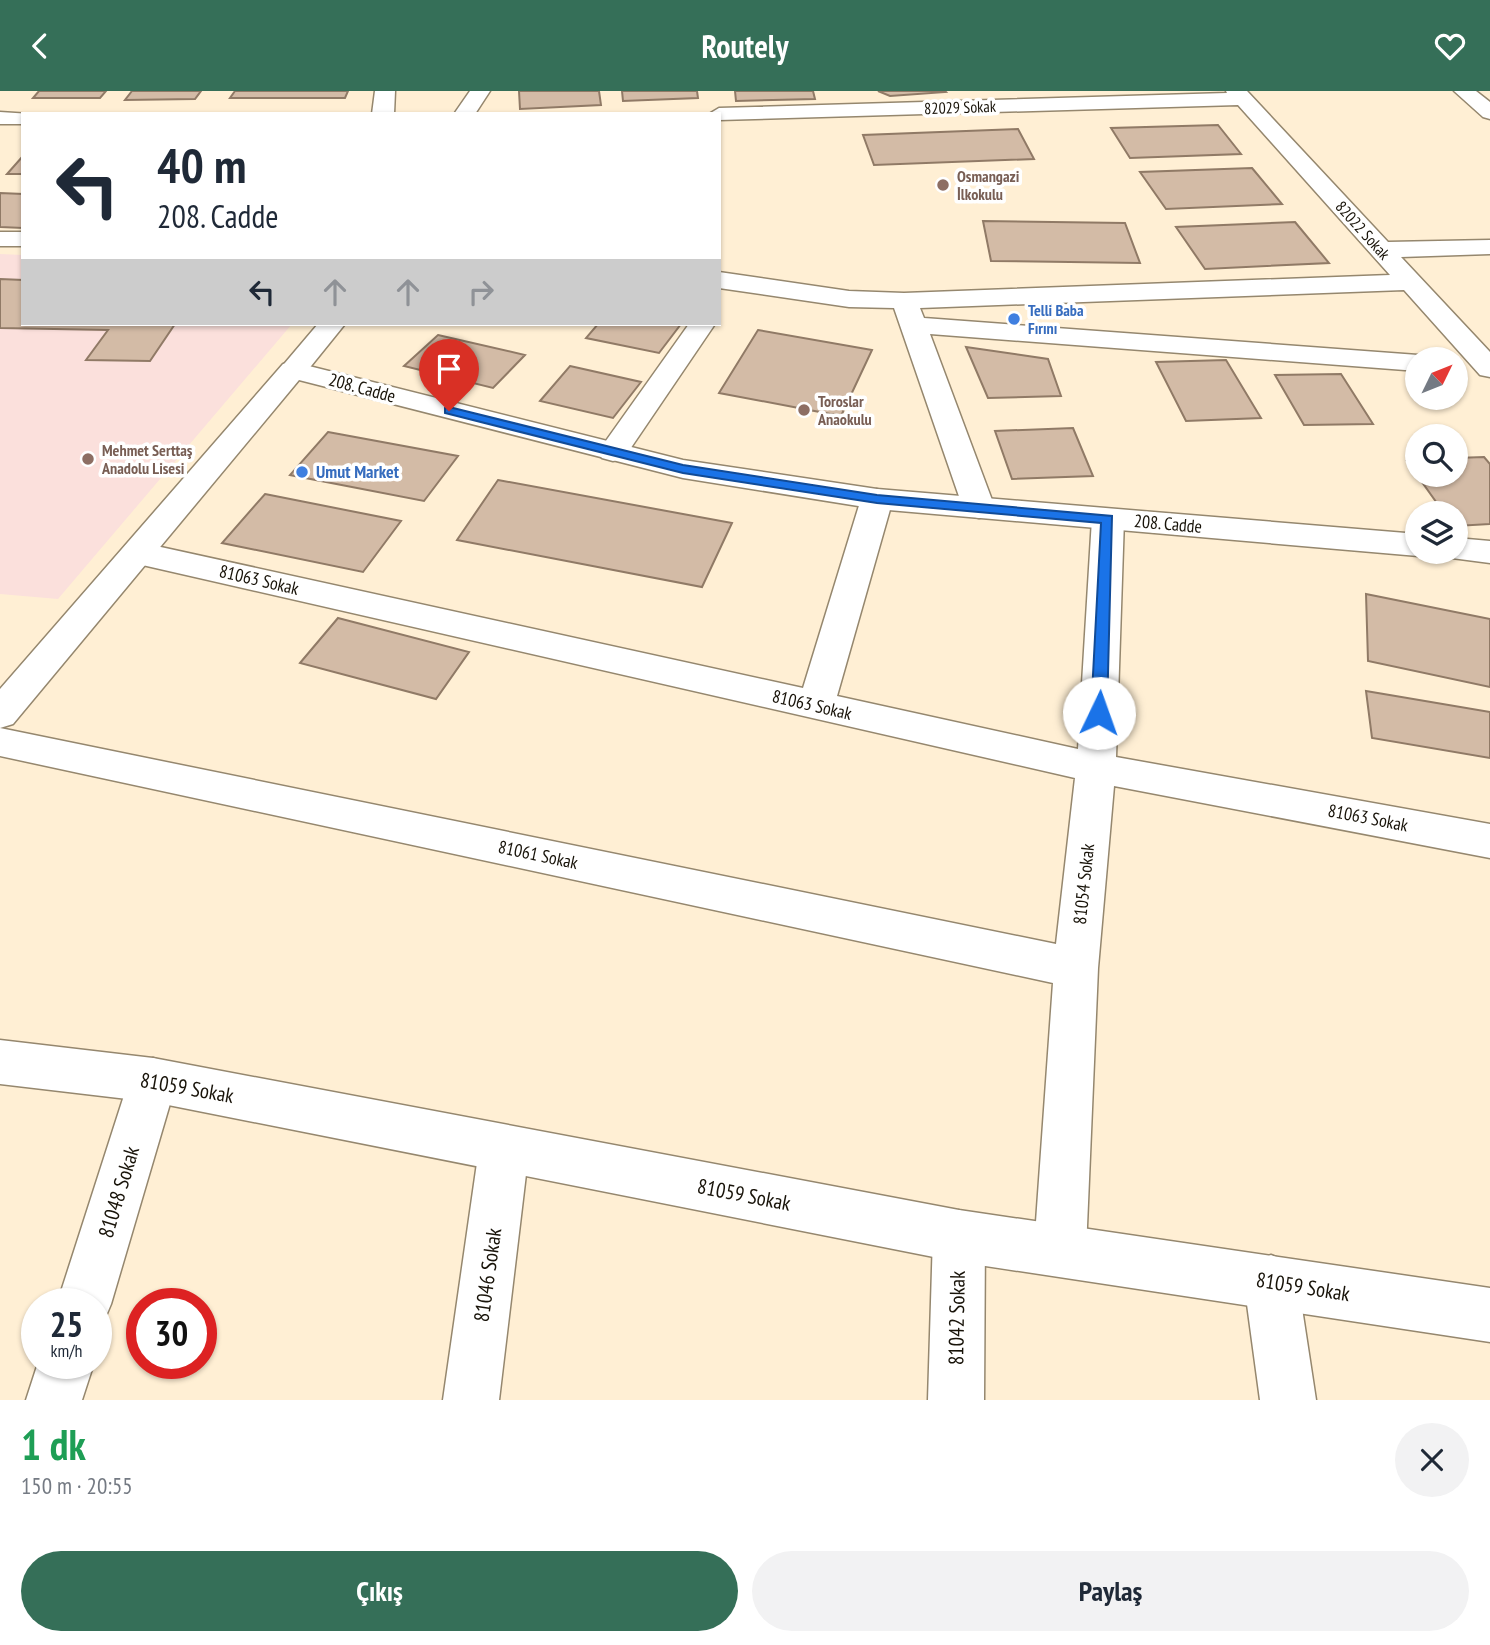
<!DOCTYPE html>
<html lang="tr">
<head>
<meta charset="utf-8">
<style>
	body { margin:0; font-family:"PT Sans Narrow",sans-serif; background:#f2f2f3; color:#1f2937; height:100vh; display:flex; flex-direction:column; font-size:26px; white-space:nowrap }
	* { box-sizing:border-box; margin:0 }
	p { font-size:23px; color:#747a83 }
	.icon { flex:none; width:38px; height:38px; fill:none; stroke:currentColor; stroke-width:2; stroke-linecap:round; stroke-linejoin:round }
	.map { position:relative; height:1309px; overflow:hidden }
	.panel { display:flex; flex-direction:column; background:#fff; flex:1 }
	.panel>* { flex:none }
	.top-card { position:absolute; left:21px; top:21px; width:700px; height:214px; border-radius:0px; box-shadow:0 2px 5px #0004; background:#fff; color:#1f2937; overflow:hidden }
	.needle { width:46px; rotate:47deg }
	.fabs { position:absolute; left:1405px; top:256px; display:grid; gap:14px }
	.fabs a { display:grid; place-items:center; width:63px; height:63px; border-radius:50%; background:#fff; box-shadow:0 2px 5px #0004; font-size:35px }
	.speed { position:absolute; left:21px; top:1197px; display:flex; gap:14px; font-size:35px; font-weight:700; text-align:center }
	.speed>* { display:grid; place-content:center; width:91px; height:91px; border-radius:50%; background:#fff; box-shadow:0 2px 5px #0004; line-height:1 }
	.speed small { font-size:18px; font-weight:400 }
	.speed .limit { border:10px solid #d22; background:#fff; color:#111 }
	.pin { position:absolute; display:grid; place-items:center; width:60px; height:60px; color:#fff; margin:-72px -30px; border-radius:50% 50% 50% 0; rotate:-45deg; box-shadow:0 0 7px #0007 }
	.pin .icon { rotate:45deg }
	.me { position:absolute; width:77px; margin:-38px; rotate:3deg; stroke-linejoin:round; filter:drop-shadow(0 0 5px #0008) }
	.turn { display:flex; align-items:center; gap:24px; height:147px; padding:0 21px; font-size:32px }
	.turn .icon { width:91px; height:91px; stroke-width:2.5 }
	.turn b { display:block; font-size:49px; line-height:60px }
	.lanes { display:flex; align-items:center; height:66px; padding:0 21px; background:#0003; justify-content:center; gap:35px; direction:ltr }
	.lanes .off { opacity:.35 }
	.round { display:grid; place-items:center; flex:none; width:74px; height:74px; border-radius:37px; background:#f2f2f3 }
	.headline { display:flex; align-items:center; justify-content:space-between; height:119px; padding:0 21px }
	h1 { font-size:42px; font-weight:600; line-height:52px; color:#1e9e55 }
	.cta { display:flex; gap:14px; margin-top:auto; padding:14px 21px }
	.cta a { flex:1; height:80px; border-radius:42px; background:#356f58; color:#fff; font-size:28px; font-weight:600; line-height:80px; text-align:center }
	.cta a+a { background:#f2f2f3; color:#1f2937 }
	header { display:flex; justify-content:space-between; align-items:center; height:91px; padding:0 21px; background:#356f58; color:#fff; font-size:32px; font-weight:600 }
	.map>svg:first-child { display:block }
	.education { fill:#fbe0dc }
	.building { fill:#d3bba6; stroke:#907a66; stroke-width:2 }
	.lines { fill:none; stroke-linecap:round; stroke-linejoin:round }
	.minor-casing { stroke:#95876e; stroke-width:3 }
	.tertiary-casing { stroke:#95876e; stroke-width:3 }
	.minor { fill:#fff; fill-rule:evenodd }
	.tertiary { fill:#fff; fill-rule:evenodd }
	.route { fill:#1a73e8; stroke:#114b97; stroke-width:2 }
	.education-dot { fill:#8d6e63; stroke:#fff; stroke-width:2.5 }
	.shop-dot { fill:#3f7fe0; stroke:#fff; stroke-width:2.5 }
	.labels { text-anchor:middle; stroke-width:7; stroke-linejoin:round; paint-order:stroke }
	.far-street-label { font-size:16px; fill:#181309; stroke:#fff }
	.far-education-label { font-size:16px; font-weight:bold; fill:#785e54; stroke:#fff; text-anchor:start }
	.far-shop-label { font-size:16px; font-weight:bold; fill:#366cbe; stroke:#fff; text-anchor:start }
	.street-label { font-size:18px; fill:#181309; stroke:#fff }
	.shop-label { font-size:18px; font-weight:bold; fill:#366cbe; stroke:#fff; text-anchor:start }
	.near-street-label { font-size:21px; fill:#181309; stroke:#fff }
</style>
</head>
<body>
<header><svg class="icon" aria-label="back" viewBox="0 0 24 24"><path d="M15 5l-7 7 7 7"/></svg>Routely<svg class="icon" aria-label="heart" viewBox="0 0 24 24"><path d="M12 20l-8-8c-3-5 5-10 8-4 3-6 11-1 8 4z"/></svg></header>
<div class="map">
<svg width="1490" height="1309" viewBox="0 0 1490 1309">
	<rect width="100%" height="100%" fill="#ffefd4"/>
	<!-- education -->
	<path class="education" d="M0,163L23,164V233H292L58,508L0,503Z"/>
	<!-- building -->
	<path class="building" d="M39,0H106L100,7H33Z
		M132,0H201L195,8L125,9Z
		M235,0H348L345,7H230Z
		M519,0H599L601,14L520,18Z
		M622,0H697L698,7L623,10Z
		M735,0H813L815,8L736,10Z
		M878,0H945L946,1L890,5Z
		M1218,34L1241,63L1130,67L1111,37Z
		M1018,38L1034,68L874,74L863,44Z
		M23,65V83H7Z
		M1252,77L1282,113L1166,118L1140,81Z
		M0,102L23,103V137L0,136Z
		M983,130L1125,132L1140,172L991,170Z
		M1295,131L1329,172L1205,178L1176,136Z
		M0,188L23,189V233H175L150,270L86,269L108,239L0,237Z
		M598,233H681L659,262L586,247Z
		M758,239L872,259L841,325L719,302Z
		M438,244L525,264L493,297L404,275Z
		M966,256L1048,268L1061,305L988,307Z
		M1226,269L1261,327L1186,330L1156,271Z
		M570,275L641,291L613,327L540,310Z
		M1341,283L1373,333L1304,334L1275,284Z
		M1073,337L1093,385L1012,388L995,340Z
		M328,341L458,365L424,410L290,384Z
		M1484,366L1490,373V433L1456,435V422H1444L1407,370L1418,369V383H1456V367Z
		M498,389L732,432L702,496L457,449Z
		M265,403L401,430L363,481L222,452Z
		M1366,503L1490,528V596L1368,570Z
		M338,527L469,561L436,608L300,572Z
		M1366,600L1490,621V667L1372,647Z"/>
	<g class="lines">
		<defs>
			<path id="minor" d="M375,0H395L394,23H372Z
				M470,0H490L475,23H454Z
				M1226,0H1247L1388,151L1490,149V163L1401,166L1490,261V286L1480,284L1404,199L920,217L924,227L1418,264L1429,268H1418V280L930,243L995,417L990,424L979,427L968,424L963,417L894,217L849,216L719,197V181L849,200L904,202L1390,184L1238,14L719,29V23H709L719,17L1227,2Z
				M1454,0H1476L1490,11V28L1483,26Z
				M0,21L31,23H23V33H0Z
				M0,141H23V155H0Z
				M318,233H345L303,285L293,287L283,285L279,279Z
				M689,233H715L624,367L613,370L602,367L598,361Z
				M877,398L888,401L893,408L837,605L1078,658L1092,428L1097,421L1108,418L1119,421L1124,428L1116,666L1490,733V767L1114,695L1098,877L1086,1159L1079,1178L1060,1185L1041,1178L1034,1159L1053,892L0,665V637L1056,853L1075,687L138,473L126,470L121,462L126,454L138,451L803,597L861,408L866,401Z
				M153,967L170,973L177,989L111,1213L103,1232L96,1235V1213H57L129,989L136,973Z
				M504,1034L522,1041L529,1058L499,1309H443L479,1058L486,1041Z
				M959,1119L977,1127L985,1145L984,1309H928L933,1145L941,1127Z
				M1271,1164L1290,1172L1298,1191L1316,1309H1260L1244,1191L1252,1172Z
				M38,1272H94L82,1309H26Z"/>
			<path id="tertiary" d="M293,271L683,369L877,398L1418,443V460H1430L1418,465L877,418L683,387L299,289L13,633L0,637V598L283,273Z
				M1456,447L1490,450V472L1444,466L1441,460H1456Z
				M0,949L153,967L959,1119L1490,1197V1251L959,1171L153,1011L0,993Z"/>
		</defs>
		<!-- minor casing -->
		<use href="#minor" class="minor-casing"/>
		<!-- tertiary casing -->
		<use href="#tertiary" class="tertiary-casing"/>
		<!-- minor -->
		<use href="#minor" class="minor"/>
		<!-- tertiary -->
		<use href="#tertiary" class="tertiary"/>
	</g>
	<!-- route -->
	<path class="route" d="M449,316L683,374L877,404L1112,425L1107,622L1099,627L1091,622L1101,432L877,412L683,382L445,322V317Z"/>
	<!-- markers -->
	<g class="education-dot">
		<circle cx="943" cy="94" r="7"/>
		<circle cx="804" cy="319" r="7"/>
		<circle cx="88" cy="368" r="7"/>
	</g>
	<g class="shop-dot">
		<circle cx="1014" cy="228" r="7"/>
		<circle cx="302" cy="381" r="7"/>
	</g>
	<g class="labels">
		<!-- far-street labels -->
		<g class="far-street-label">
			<text transform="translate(960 16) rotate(-2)" y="6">82029 Sokak</text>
			<text transform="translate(1363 139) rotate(48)" y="6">82022 Sokak</text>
		</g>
		<!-- far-education labels -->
		<g class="far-education-label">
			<text x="957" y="91">Osmangazi<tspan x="957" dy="18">İlkokulu</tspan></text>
			<text x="818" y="316">Toroslar<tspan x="818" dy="18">Anaokulu</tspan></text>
			<text x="102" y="365">Mehmet Serttaş<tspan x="102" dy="18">Anadolu Lisesi</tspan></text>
		</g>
		<!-- far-shop labels -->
		<g class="far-shop-label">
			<text x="1028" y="225">Telli Baba<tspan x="1028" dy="18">Fırını</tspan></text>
		</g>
		<!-- street labels -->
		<g class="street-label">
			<text transform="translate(362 297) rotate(15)" y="6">208. Cadde</text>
			<text transform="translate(1168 433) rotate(5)" y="6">208. Cadde</text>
			<text transform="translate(259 489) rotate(13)" y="6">81063 Sokak</text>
			<text transform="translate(812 614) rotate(13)" y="6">81063 Sokak</text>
			<text transform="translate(1368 727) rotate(11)" y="6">81063 Sokak</text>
			<text transform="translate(538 764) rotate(12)" y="6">81061 Sokak</text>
			<text transform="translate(1084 793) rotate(-84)" y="6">81054 Sokak</text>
		</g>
		<!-- shop labels -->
		<g class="shop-label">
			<text x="316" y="387">Umut Market</text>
		</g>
		<!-- near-street labels -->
		<g class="near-street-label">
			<text transform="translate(187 997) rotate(10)" y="7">81059 Sokak</text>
			<text transform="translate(119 1101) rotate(-73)" y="7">81048 Sokak</text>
			<text transform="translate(744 1104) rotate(11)" y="7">81059 Sokak</text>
			<text transform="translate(488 1184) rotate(-82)" y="7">81046 Sokak</text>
			<text transform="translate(1303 1196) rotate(9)" y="7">81059 Sokak</text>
			<text transform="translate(957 1227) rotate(-89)" y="7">81042 Sokak</text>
		</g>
	</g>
</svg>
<div class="fabs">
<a><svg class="needle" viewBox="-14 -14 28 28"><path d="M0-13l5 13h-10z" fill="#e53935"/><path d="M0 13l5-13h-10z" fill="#747a83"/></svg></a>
<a><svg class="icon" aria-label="search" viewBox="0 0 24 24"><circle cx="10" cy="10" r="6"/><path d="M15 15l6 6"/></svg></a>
<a><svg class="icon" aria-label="layers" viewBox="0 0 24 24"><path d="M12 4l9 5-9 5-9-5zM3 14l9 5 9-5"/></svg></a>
</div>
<div class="speed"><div>25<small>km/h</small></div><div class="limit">30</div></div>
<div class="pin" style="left:449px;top:320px;background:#d93025"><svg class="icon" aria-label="arrive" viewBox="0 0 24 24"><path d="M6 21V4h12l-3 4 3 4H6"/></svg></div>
<svg class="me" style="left:1099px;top:622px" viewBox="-20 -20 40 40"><circle r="19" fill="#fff"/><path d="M0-13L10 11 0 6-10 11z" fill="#1a73e8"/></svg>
<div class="top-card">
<div class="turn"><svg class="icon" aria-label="left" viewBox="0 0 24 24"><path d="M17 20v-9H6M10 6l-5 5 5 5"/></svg><div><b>40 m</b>208. Cadde</div></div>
<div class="lanes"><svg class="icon" aria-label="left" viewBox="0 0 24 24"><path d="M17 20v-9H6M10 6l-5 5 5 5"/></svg><svg class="icon off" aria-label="ahead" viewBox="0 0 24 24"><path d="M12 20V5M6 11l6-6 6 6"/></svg><svg class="icon off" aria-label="ahead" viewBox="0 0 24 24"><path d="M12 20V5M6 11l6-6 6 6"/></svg><svg class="icon off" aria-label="right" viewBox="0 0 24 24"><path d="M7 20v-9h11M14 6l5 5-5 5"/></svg></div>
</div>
</div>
<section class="panel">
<div class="headline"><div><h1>1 dk</h1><p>150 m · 20:55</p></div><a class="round"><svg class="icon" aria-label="close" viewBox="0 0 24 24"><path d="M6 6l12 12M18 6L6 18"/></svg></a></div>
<div class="cta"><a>Çıkış</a><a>Paylaş</a></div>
</section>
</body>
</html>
